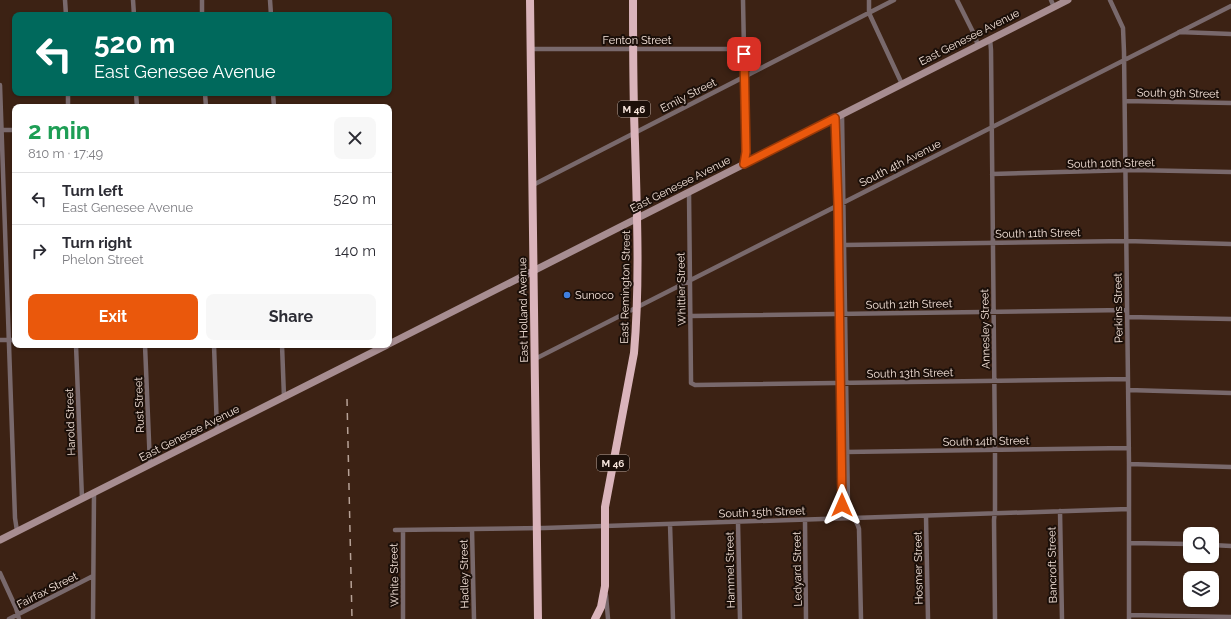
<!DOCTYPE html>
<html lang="en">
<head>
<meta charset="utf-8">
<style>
	body { margin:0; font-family:Raleway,sans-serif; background:#f7f7f7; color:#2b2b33; height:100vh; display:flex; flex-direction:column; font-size:15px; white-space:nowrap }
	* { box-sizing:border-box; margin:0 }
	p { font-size:13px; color:#7c7c81 }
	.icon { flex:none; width:22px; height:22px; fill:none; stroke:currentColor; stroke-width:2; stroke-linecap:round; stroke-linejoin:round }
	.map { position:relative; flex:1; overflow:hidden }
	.details { position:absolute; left:12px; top:104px; width:380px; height:244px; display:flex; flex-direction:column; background:#fff; border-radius:8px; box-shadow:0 1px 3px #0004 }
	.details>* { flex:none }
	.guide { position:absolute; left:12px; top:12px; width:380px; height:84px; border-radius:8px; box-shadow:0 1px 3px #0004; background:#00695c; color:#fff; overflow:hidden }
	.buttons { position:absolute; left:1183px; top:527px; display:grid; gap:8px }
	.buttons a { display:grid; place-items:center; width:36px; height:36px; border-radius:8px; background:#fff; box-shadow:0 1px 3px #0004; font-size:20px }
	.pin { position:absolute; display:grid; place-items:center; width:34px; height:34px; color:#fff; margin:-17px; border-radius:8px; box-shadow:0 2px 6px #0006 }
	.me { position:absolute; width:44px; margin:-22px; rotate:0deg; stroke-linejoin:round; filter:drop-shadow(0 0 3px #0008) }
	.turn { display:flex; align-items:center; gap:14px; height:84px; padding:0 16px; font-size:18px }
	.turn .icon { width:52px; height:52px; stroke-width:2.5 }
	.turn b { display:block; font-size:28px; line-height:34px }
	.round { display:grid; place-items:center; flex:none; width:42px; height:42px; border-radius:8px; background:#f7f7f7 }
	.summary { display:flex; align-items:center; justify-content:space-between; height:68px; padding:0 16px }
	h1 { font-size:24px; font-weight:700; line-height:30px; color:#1e9e55 }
	.button { display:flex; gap:8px; margin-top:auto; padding:8px 16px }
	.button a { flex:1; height:46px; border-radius:8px; background:#ea580c; color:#fff; font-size:16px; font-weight:700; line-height:46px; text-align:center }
	.button a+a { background:#f7f7f7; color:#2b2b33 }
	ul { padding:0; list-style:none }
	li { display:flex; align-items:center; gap:12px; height:52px; padding:0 16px; border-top:1px solid #e1e1e2 }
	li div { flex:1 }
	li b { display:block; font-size:15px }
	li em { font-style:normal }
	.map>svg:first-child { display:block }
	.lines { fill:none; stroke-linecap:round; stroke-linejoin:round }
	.minor { stroke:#79696c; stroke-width:4.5 }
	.secondary { stroke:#a78d91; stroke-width:7 }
	.trunk { stroke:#dab4bb; stroke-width:8 }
	.rail { stroke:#b7a297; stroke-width:1.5; stroke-dasharray:7 7; stroke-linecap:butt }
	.route-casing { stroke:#983908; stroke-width:10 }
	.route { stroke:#ea580c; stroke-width:7 }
	.shop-dot { fill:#3f7fe0; stroke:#1b0f09; stroke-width:1.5 }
	.labels { text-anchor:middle; stroke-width:4; stroke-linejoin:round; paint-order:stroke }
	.shield { fill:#1b0f09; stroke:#b5a59d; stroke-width:1 }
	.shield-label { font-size:10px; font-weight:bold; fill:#f7e5dc }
	.street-label { font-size:11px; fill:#f7e5dc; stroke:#1b0f09 }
	.poi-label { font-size:11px; fill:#f7e5dc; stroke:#1b0f09; text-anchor:start }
</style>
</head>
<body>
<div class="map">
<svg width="1231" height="619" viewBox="0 0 1231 619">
	<rect width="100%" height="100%" fill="#3c2214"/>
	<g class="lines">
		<!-- minor -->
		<path class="minor" d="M65,0L66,15
			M133,0L134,15
			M202,0V15
			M270,0L271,15
			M743,0L746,152L744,164
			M869,0V13L902,84
			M957,0L975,36L978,46
			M1051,0L1054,7
			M1110,0L1123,28L1124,52L1129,464V619
			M1179,32L1231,34
			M990,39L991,50L995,449V510L994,520L995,619
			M531,49H743
			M0,85L15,518L17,531
			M68,93V107
			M136,93L137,107
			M205,93L206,107
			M273,93L274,107
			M1125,101L1231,103
			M842,114L848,506C850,515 857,520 859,529L861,619
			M835,118L838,197L842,518
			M0,130H15
			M992,174L1132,170L1231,172
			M533,185L894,0
			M689,192L691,379V383L695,385L1128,379
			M843,245L1127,241L1231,244
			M691,316L1127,310
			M1127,317L1231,319
			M0,340H15
			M76,345L82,499
			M145,345L150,465
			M214,345L217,431
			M282,345L284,397
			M535,359L1231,6
			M1128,390L1231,393
			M845,452L1129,448
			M1129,464L1231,467
			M1060,511L1062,619
			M926,516L928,619
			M805,520L806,619
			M738,522L740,619
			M670,524L673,619
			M472,529L474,619
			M395,530L544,528L1129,509
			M403,530V619
			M1129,543L1190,544
			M1212,545L1231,546
			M0,573L16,608L19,619
			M606,595L608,619
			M1129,615L1231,617
			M9,619L93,576
			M93,619L94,493"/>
		<!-- secondary -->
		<path class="secondary" d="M389,344L1068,0
			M0,540L387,345"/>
		<!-- trunk -->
		<path class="trunk" d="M530,0L538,619
			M595,619L601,607L605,586V507L634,353C640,284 637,213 635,143C633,96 633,48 633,0"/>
		<!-- rail -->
		<path class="rail" d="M347,399L352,619"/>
	</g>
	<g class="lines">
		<defs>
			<path id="route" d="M744,54L746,152L744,164L835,118L838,204L842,505"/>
		</defs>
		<!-- route casing -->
		<use href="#route" class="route-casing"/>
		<!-- route -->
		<use href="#route" class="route"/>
	</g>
	<!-- markers -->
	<circle class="shop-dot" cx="567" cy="295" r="4"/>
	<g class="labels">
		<!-- shield labels -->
		<g class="shield">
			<rect x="618" y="101" width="32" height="16" rx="3"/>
			<rect x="597" y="455" width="32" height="16" rx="3"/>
		</g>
		<g class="shield-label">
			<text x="634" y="113">M 46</text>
			<text x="613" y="467">M 46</text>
		</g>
		<!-- street labels -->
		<g class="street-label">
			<text transform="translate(969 37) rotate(-27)" y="4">East Genesee Avenue</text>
			<text x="637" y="44">Fenton Street</text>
			<text transform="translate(1178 93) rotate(1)" y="4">South 9th Street</text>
			<text transform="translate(688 95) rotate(-27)" y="4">Emily Street</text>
			<text transform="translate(900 163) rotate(-27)" y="4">South 4th Avenue</text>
			<text transform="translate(1111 163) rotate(-1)" y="4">South 10th Street</text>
			<text transform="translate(680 184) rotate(-27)" y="4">East Genesee Avenue</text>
			<text transform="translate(1038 233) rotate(-1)" y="4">South 11th Street</text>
			<text transform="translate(625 287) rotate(-89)" y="4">East Remington Street</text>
			<text transform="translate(681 289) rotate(-91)" y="4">Whittier Street</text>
			<text transform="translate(909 304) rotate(-1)" y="4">South 12th Street</text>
			<text transform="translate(1118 308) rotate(-91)" y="4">Perkins Street</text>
			<text transform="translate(523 310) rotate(-91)" y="4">East Holland Avenue</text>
			<text transform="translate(985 329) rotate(-91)" y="4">Annesley Street</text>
			<text transform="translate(910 373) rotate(-1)" y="4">South 13th Street</text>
			<text transform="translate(139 405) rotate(-92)" y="4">Rust Street</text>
			<text transform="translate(70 422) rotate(-92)" y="4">Harold Street</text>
			<text transform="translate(189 433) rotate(-27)" y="4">East Genesee Avenue</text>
			<text transform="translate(986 441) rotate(-1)" y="4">South 14th Street</text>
			<text transform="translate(762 512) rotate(-2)" y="4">South 15th Street</text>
			<text transform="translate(1052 565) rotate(-91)" y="4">Bancroft Street</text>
			<text transform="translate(918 568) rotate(-91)" y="4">Hosmer Street</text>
			<text transform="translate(797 569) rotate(-91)" y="4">Ledyard Street</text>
			<text transform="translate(730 570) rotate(-91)" y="4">Hammel Street</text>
			<text transform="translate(464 574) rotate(-91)" y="4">Hadley Street</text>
			<text transform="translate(394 575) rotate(-91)" y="4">White Street</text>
			<text transform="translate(47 590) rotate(-27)" y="4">Fairfax Street</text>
		</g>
		<!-- poi labels -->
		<g class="poi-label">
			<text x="575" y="299">Sunoco</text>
		</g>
	</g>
</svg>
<div class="buttons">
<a><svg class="icon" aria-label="search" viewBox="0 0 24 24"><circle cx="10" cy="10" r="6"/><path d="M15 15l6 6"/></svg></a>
<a><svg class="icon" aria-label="layers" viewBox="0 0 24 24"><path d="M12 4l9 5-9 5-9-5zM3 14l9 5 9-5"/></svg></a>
</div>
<div class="pin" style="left:744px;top:54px;background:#d93025"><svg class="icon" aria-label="arrive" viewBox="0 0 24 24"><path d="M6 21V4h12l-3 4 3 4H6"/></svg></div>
<svg class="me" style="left:842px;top:505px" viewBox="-20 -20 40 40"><path d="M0-17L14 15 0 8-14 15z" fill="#ea580c" stroke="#fff" stroke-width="4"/></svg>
<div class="guide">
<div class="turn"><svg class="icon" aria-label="left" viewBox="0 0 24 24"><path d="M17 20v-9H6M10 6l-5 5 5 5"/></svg><div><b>520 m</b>East Genesee Avenue</div></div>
</div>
<section class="details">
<div class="summary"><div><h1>2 min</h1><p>810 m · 17:49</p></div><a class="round"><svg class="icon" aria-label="close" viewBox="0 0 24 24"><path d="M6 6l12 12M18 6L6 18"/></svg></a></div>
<ul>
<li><svg class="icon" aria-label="left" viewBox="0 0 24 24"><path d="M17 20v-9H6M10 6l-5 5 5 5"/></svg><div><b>Turn left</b><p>East Genesee Avenue</p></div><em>520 m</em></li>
<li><svg class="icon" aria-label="right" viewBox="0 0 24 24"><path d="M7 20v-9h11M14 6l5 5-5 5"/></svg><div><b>Turn right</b><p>Phelon Street</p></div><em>140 m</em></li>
</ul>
<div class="button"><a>Exit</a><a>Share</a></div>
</section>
</div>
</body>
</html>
